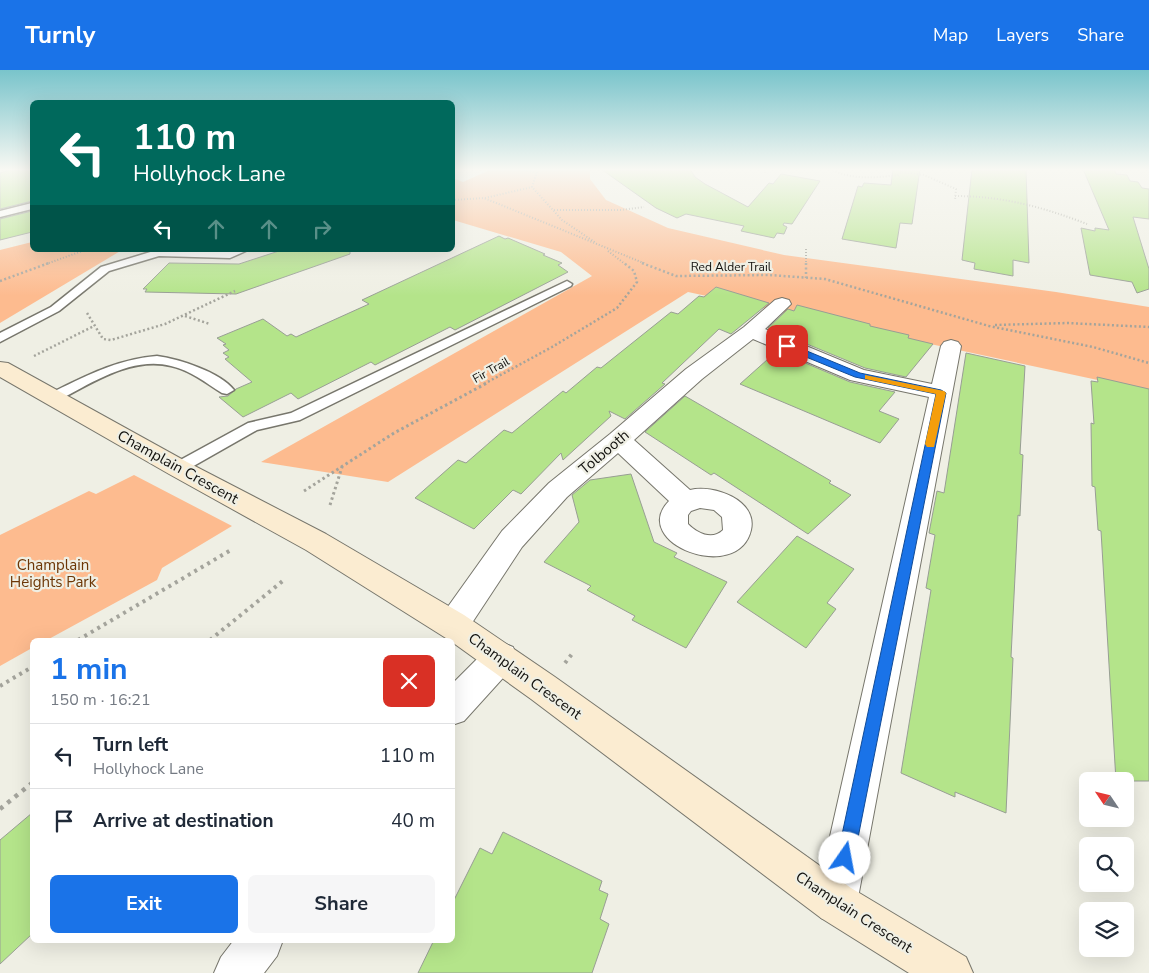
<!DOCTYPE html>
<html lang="en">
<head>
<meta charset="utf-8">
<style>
	body { margin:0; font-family:"Nunito Sans",sans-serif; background:#f6f6f7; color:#1f2937; height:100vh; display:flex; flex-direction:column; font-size:19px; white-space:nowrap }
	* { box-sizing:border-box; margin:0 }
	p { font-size:16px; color:#747a83 }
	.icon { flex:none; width:28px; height:28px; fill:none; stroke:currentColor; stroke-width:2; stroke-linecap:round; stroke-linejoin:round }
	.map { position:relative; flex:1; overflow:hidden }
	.panel { position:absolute; left:30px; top:568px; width:425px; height:305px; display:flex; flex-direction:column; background:#fff; border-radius:8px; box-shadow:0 5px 20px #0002 }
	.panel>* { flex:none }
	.guide { position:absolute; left:30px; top:30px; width:425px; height:152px; border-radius:8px; box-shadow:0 5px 20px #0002; background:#00695c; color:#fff; overflow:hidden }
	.needle { width:32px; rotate:305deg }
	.tools { position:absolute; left:1079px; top:702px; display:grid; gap:10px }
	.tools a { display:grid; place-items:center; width:55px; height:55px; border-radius:8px; background:#fff; box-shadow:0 5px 20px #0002; font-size:25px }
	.pin { position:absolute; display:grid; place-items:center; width:42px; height:42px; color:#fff; margin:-21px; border-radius:10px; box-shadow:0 2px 8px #0006 }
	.me { position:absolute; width:55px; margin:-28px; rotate:12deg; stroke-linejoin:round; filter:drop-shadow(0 0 4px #0008) }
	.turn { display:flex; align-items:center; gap:18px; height:105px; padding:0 20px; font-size:22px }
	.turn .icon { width:65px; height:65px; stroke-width:2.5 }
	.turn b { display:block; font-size:35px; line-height:42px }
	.lanes { display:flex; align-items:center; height:48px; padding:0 20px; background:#0003; justify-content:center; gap:25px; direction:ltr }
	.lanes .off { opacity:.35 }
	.round { display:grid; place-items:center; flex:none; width:52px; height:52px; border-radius:8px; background:#f6f6f7 }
	.head { display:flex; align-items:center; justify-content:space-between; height:85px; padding:0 20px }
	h1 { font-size:30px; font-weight:700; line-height:38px; color:#1a73e8 }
	.cta { display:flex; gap:10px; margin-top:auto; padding:10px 20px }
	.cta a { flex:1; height:58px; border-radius:8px; background:#1a73e8; color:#fff; font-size:20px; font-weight:700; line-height:58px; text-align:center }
	.cta a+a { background:#f6f6f7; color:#1f2937 }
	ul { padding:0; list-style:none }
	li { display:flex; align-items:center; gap:15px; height:65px; padding:0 20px; border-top:1px solid #e0e1e3 }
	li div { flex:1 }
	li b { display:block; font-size:19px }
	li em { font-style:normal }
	header { display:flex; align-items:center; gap:30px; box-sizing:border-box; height:70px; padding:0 25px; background:#1a73e8; color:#fff }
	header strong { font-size:24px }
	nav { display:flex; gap:28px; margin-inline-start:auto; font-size:18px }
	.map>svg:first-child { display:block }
	.green { fill:#fdbb8f }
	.building { fill:#b4e48a; stroke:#989e94 }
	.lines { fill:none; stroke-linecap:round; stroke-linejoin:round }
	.lane-casing { stroke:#77766c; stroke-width:3 }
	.street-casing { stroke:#77766c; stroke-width:2 }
	.secondary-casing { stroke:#77766c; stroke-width:2 }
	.path-far4 { stroke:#a4a49c; stroke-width:2; stroke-dasharray:1 2; stroke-linecap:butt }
	.path-far3 { stroke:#a4a49c; stroke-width:2.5; stroke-dasharray:2 2.5; stroke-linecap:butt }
	.path-far2 { stroke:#a4a49c; stroke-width:3; stroke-dasharray:2.5 3; stroke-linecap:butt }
	.path-far1 { stroke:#a4a49c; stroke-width:4; stroke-dasharray:3 4.5; stroke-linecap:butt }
	.path { stroke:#a4a49c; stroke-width:4.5; stroke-dasharray:4 5.5; stroke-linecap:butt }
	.lane { fill:#fff; fill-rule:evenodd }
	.street { fill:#fff; fill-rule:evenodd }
	.secondary { fill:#fbecd1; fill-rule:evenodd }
	.route { fill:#1a73e8; stroke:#114b97 }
	.slow { fill:#f59e0b }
	.labels { text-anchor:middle; stroke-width:4.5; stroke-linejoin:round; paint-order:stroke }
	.far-street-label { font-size:12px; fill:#12110e; stroke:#efefe4 }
	.street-label { font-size:15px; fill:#12110e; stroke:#efefe4 }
	.park-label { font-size:15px; fill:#6d3706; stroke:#efefe4 }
</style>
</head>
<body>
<header>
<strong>Turnly</strong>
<nav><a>Map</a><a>Layers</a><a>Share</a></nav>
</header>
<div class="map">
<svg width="1149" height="903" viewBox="0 0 1149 903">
	<rect width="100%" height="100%" fill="#efefe4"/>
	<!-- green -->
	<path class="green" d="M492,99H590V109L606,130L668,158L784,185L1056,222L1149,237V321L688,222L388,412L261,392L592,206L561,182L453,150V108L463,112Z
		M32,172V180H122L0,253V180Z
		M134,405L232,456L162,498L157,510L47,570H32V578L0,596V465L89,421L96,424Z"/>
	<!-- building -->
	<path class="building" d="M13,99H32V131L0,139V103Z
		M601,99H690L695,107L705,114L748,137L769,113L773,114L781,104L820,111L792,154L784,153L783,155L787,157L784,164L777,163L774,168L741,161L744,156L686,144L677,148L656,138Z
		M893,99H920L912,154L900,153L896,178L842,169L858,116L862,117L864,113L891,115Z
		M972,99H1026L1029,193L1013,190V206L974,199L975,193L962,190Z
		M1083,99H1114L1116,104L1127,105L1130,111L1138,112L1142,118L1149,119V149L1133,147L1149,199V219L1137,223L1132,212L1090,205L1081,158L1095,161V158L1109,160Z
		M32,141V162L0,170V149Z
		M499,166L505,169L508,168L545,184L543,185L562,193L558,195L568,202L455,260L450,257L375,295L371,292L298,329L291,323L243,347L219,327L228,326L236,319L252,312L225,289L229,287L223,283L229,280L223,275L226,274L217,268L263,249L287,266L291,264L296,267L369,234L362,230Z
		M282,180H350V184L236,224L145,222L147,219H143L169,193L239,194Z
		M716,217L769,233L731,264L719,259L662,313L665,314L625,349L609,341L611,346L563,390L561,383L521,424L513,420L474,459L415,428L458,390L466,393L504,360L512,363L563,321L566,323L597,297L601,298L671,242L678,244L699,226L704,227Z
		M797,235L870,254V256L909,265L908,268L933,274L906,307L865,298L768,258L788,239L794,241Z
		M777,281L850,312L895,322L879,341L899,349L880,373L740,314Z
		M966,283L1025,296L1020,384L1023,385L1020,446L1018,445L1011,587L1013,588L1006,743L955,722V727L901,703L931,520L926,518L935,465L929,463L937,421L944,423Z
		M1097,307L1149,319V711H1116L1101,461L1098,460L1095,417L1092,416L1091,353L1094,354L1091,311L1098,312Z
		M685,326L831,411L829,413L851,425L808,464L714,403L711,405L645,362Z
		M631,404L654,472L677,483L674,487L727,512L686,578L632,550L635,546L587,520L591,516L544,492L579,452L572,425L590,410Z
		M797,466L854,499L827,533L836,539L806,578L737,532Z
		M32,743V864L0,894V770Z
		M503,762L602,811L599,820L608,824L600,849L609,854L592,903H418L434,870H452V834L480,778L492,784Z"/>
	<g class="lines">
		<defs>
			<path id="lane" d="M32,133V139L0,147V141Z
				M157,180L229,182L248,180L230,188L159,186L109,201L59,241L0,272V263L51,237L101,197Z
				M567,211L572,214L571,216L300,350L257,360L183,402L178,403L173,402L170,398L173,394L248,353L291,343Z
				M157,286C179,289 220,302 234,320L227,324L222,323C206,313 190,300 171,296C132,286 92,313 59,330L54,331L47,327L49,324C84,307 117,289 157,286Z"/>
			<path id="street" d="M782,228L789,230L791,234L765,259L864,300L932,314L941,276L944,272L951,270L958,272L961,276L857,833L851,848L836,854L821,848L815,833L929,327L850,310L753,269L702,309L634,370L690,420C713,414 758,430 751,460C738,515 628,473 669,431L618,383L567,427L522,477L464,565L453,568L442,565L437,555L442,545L502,461L549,413L610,364L686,299L744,257L775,230ZM700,438L714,440L722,447L723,460C712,471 697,463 688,454V445L691,441Z
				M501,572L513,577L517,587L513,597L464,651L452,655V614L489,577Z
				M234,870H283L277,886L264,903H214L221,887Z"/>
			<path id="secondary" d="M0,292L8,293L187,392L326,464L464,545L555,607L851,818L966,887L973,903H909L821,848L531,629L452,572V570H449L306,480L169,404L0,307Z"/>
		</defs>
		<!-- lane casing -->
		<use href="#lane" class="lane-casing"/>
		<!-- street casing -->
		<use href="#street" class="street-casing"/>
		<!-- secondary casing -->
		<use href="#secondary" class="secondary-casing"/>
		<!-- path-far4 -->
		<path class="path-far4" d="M521,99L537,103
			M538,99L532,117L562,150L596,173
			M764,99L765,103
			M830,99C852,110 874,108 898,105L902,102L900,99
			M902,102L924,105L956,119L955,130
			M955,126C1002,126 1043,137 1087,154
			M485,128L532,117
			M452,130L484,128L646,194
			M554,140H621L644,137
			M806,179V194
			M608,181L625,194
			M46,194L85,180"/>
		<!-- path-far3 -->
		<path class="path-far3" d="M642,193L676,206L770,205L825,209L989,256L1093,277L1149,293
			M806,193V208
			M0,211L49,193
			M87,243L103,269L111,270L165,254L235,221
			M185,246L210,254
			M995,255L1067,253L1149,257
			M34,286L94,256
			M484,314L552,277L617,238L637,212L634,201L624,193"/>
		<!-- path-far2 -->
		<path class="path-far2" d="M304,421L394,363L487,313
			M330,435L342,397"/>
		<!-- path-far1 -->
		<path class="path-far1" d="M78,570L231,480
			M210,570L284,510
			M565,593L572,584
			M0,616L32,597"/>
		<!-- path -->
		<path class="path" d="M0,739L32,713"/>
		<!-- lane -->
		<use href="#lane" class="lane"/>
		<!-- street -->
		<use href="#street" class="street"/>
		<!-- secondary -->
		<use href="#secondary" class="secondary"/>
	</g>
	<!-- sky -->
	<linearGradient id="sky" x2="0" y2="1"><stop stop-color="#79c4cb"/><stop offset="0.44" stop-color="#f8f8f3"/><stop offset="1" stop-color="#f8f8f3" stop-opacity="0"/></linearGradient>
	<rect width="1149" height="226" fill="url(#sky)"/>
	<!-- route -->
	<path class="route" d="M784,274H790L860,303L941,320L946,323L854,788L851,794L845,796L839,794L837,788L936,324L855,307L784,278Z"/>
	<!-- slow -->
	<path class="slow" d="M865,305L944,321L946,323L934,377H927L925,374L936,324L865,309Z"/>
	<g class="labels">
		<!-- far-street labels -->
		<g class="far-street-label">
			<text x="731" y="201">Red Alder Trail</text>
			<text transform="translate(491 300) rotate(-29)" y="4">Fir Trail</text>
		</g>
		<!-- street labels -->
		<g class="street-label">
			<text transform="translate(604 382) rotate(-40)" y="5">Tolbooth</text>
			<text transform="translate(178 397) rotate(29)" y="5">Champlain Crescent</text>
			<text transform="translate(525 606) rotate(36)" y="5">Champlain Crescent</text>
			<text transform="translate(854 842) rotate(33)" y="5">Champlain Crescent</text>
		</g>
		<!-- park labels -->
		<g class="park-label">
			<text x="53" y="500">Champlain<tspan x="53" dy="17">Heights Park</tspan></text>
		</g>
	</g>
</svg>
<div class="tools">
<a><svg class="needle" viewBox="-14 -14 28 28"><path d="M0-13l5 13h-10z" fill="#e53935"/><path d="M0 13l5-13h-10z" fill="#747a83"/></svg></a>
<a><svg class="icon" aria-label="search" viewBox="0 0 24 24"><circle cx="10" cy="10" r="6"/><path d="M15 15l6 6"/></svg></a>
<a><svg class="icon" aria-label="layers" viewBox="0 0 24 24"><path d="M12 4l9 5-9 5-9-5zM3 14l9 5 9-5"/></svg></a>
</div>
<div class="pin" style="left:787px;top:276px;background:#d93025"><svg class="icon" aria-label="arrive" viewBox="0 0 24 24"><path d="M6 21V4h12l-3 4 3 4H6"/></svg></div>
<svg class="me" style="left:845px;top:788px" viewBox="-20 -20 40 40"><circle r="19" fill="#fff"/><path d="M0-13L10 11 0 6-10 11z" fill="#1a73e8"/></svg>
<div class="guide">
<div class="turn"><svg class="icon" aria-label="left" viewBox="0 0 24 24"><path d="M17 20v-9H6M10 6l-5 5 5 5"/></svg><div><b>110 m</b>Hollyhock Lane</div></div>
<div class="lanes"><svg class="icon" aria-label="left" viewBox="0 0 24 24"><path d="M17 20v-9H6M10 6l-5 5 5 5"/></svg><svg class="icon off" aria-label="ahead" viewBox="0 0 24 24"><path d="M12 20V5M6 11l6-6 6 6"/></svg><svg class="icon off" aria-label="ahead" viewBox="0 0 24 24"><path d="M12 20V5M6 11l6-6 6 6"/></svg><svg class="icon off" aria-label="right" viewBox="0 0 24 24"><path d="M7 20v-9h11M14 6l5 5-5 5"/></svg></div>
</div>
<section class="panel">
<div class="head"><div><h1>1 min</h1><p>150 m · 16:21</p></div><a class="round" style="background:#d93025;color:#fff"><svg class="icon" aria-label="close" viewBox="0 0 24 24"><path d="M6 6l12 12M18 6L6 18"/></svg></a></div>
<ul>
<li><svg class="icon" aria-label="left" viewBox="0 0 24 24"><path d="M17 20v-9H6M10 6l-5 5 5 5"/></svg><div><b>Turn left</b><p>Hollyhock Lane</p></div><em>110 m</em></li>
<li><svg class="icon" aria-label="arrive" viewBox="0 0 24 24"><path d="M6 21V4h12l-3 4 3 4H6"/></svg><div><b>Arrive at destination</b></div><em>40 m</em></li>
</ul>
<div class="cta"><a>Exit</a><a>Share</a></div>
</section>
</div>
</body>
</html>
